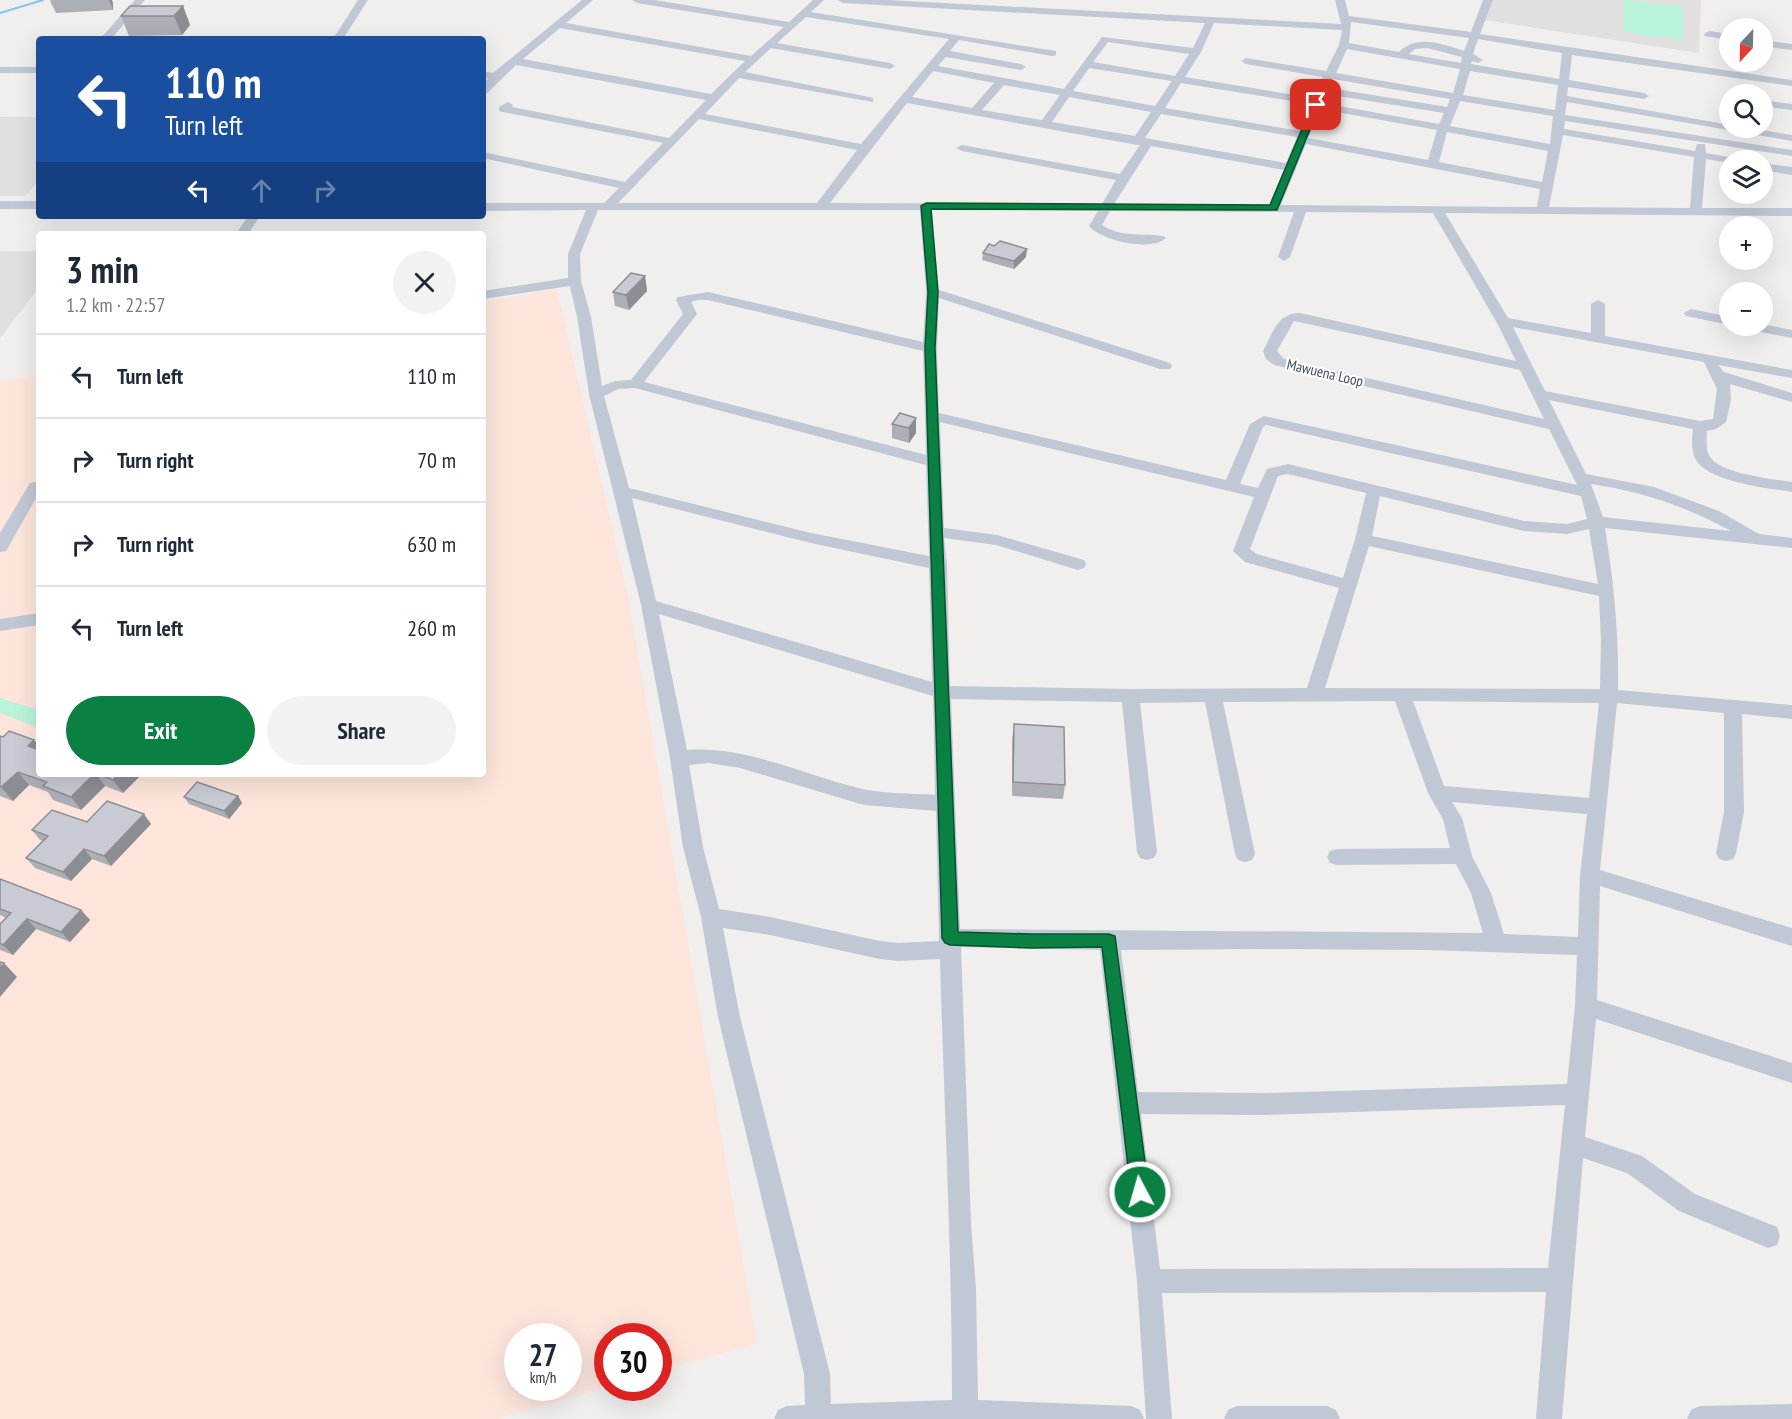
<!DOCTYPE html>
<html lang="en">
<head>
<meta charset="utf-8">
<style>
	body { margin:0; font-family:"PT Sans Narrow",sans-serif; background:#f2f2f3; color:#1f2937; height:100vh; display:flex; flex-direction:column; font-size:22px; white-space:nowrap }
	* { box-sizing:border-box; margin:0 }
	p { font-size:20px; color:#747a83 }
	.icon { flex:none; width:33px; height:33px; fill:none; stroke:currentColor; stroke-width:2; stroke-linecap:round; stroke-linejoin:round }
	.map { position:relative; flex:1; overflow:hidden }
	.panel { position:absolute; left:36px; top:231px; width:450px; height:546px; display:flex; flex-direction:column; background:#fff; border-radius:6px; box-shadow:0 6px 24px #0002 }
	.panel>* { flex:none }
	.banner { position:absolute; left:36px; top:36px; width:450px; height:183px; border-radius:6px; box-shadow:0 6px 24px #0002; background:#1a4fa0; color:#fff; overflow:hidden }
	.needle { width:39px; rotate:202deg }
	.fabs { position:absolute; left:1719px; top:18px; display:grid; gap:12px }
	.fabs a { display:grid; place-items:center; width:54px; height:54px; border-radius:50%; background:#fff; box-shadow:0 6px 24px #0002; font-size:30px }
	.speed { position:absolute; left:504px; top:1323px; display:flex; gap:12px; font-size:30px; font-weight:700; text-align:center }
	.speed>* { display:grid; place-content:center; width:78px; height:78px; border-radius:50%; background:#fff; box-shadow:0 6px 24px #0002; line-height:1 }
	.speed small { font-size:15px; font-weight:400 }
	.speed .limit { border:9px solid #d22; background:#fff; color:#111 }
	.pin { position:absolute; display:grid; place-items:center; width:51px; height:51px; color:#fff; margin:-26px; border-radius:12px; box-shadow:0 3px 9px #0006 }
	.me { position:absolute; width:66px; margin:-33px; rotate:354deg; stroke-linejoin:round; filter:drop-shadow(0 0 4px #0008) }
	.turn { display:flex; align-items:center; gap:21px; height:126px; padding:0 30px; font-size:27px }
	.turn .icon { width:78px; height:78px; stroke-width:2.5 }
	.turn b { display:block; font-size:42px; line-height:51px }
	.lanes { display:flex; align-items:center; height:57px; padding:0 30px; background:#0003; justify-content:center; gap:30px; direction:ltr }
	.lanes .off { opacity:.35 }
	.round { display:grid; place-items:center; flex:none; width:63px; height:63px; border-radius:32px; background:#f2f2f3 }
	.summary { display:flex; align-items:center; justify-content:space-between; height:102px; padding:0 30px }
	h1 { font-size:36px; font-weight:800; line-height:45px }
	.button { display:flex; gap:12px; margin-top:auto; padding:12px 30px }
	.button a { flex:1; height:69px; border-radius:36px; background:#0b8043; color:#fff; font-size:24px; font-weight:800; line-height:69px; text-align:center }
	.button a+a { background:#f2f2f3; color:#1f2937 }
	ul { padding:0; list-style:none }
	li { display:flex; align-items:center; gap:18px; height:84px; padding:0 30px; border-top:2px solid #e0e1e3 }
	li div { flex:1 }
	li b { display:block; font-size:22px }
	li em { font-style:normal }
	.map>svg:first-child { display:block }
	.education { fill:#e2dfdf }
	.medical { fill:#fde5db; fill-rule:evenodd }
	.green { fill:#b8f3da }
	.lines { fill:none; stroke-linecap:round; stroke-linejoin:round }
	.stream { stroke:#81c5f4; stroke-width:2 }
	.minor { fill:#c0c7d5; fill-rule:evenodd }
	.wall { fill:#adafb6 }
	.shaded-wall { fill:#8d8e94 }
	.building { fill:#c9cbd4; stroke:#8d8e94; stroke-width:1.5 }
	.route { fill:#0b8043; stroke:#07532c; stroke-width:1.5 }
	.labels { text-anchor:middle; stroke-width:4.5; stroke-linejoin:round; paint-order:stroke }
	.far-street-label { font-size:15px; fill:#444d5d; stroke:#fff }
</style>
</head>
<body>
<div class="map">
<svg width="1792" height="1419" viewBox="0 0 1792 1419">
	<rect width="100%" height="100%" fill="#f1eeee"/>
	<!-- education -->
	<path class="education" d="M1490,0H1701L1699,53L1484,20Z
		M0,117H39V181L25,196H0Z
		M0,251H39V287L0,338Z"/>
	<!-- medical -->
	<path class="medical" d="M557,289L628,596L757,1343L659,1372L658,1336H608L607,1387L496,1419H0V381L39,375V774H483V302ZM518,1336H568V1388H518Z"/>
	<!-- green -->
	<path class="green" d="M1624,0L1683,6V40L1623,32Z
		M0,698L39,710V728L0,713Z"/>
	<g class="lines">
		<!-- stream -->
		<path class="stream" d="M0,13L43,0"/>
		<!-- minor -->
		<path class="minor" d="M135,0H145L111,39H100Z
			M358,0H368L343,39H333Z
			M582,0H593L566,23L751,56L784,27L637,3L632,0H655L789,22L813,0H824L811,12L1056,51V55L1052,56L959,40L950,51L1021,64L1026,67L1021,70L946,57L938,66L1064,89L1102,37L1193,48L1205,23L843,3L838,0H888L1341,24L1335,0H1345L1349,16L1471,32L1483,0H1493L1480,34L1792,80V86L1572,55L1569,80L1644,93L1649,96L1644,99L1568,87L1567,96L1730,125V128H1748L1792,135V141L1567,102L1565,115L1792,150V156L1565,121L1564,129L1695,151L1697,144H1705L1706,153L1734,158L1736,160H1730V163L1706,159L1702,208H1792V216L1445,213L1508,318L1591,333V304L1598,300L1605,304V336L1792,370V378L1718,365L1724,372L1792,393V402L1730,384L1731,400L1726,422L1716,429L1707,431C1707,439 1705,451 1711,458C1723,474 1772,479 1792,482V492C1768,488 1706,482 1695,458C1691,449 1692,438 1693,429L1549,400L1586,474L1654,487L1719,511L1759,534L1792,538V548L1605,528C1614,584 1619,634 1618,690L1792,705V719L1742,714L1744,812L1736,853L1733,859L1726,861L1719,859L1716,853L1724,812V713L1617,703L1600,870L1792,928V946L1600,886L1597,1000L1792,1063V1083L1596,1019L1585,1137L1642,1156L1695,1194L1777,1227L1780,1236L1777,1245L1768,1248L1679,1211L1627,1173L1583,1158L1562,1419H1536L1546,1292L1162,1293L1172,1419H1146L1137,1281L1100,950L961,947L971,1223L976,1289L978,1400L1131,1406L1140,1410L1144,1419H774L778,1410L787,1406L805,1405L804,1374L718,1017L701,917L683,847L670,758L641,605L589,394L577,317L570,286L483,299V291L568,278V254L586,210L483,211V203H604L619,188L483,158V152L625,182L663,143L503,112L499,111V107L508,102L513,105L512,107L669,138L706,100L516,65L487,93L483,94V84L488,78L483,77V71L493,73ZM806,17L949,39L861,144L705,114L739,78L873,102V98L869,97L745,72L771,48L890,69L895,66L890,63L777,43ZM1351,22L1469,38L1464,51C1442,44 1417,34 1399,52L1349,43ZM1214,23L1342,30L1339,45L1326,71L1246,58L1241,61L1246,64L1323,77L1313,98L1185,77L1201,52ZM560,28L745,61L711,94L523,59ZM1478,39L1562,53L1559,79L1471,64L1472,61L1478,63L1483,60L1473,54ZM1108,42L1189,54L1175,76L1093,62ZM1427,48L1462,57L1461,63L1409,54L1415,49ZM1347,49L1460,69L1453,93L1336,73ZM1089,68L1172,81L1155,106L1073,91ZM933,71L994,83L972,108L912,97ZM1470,71L1558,85L1555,110L1463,95ZM1333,79L1450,99L1447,107L1329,88ZM1181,83L1311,104L1300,131L1165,108ZM1004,85L1060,95L1042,120L982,110ZM1326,94L1444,113L1439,124L1322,103ZM1069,97L1151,112L1135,136L1052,122ZM1460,101L1553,116L1550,144L1450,126ZM907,103L1137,145H1140L1120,174L962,145L956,148L962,151L1116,180L1102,204L830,203ZM1320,109L1437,130L1428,160L1308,138ZM1161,114L1297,137L1286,163L1145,138ZM699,119L857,150L817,203H618ZM1447,132L1548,151L1542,182L1439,162ZM1563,135L1694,157L1690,208L1549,207ZM1306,144L1540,189L1537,207L1281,205ZM1151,146L1284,170L1269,205L1114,204ZM598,210H920L926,292L923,342L708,292L678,297L676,300L683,314L631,380L615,381L602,386L591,317L581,281L580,254ZM932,210L1098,211L1089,226C1102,241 1151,252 1166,238C1158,231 1123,240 1102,225L1110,211L1294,212L1278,257L1284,261L1290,257L1306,212L1433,213L1496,321L1516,361L1300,313C1277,313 1273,333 1263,351L1266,359L1274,365L1549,429L1577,485L1264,416L1250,424L1226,480L939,413L937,348L939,298L1160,369H1170L1172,366L1170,363L939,290ZM698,300H708L923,351L926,455L644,382L697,314L691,302ZM1294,321L1520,370L1544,419L1284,359L1277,351ZM1513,327L1704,362L1717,389L1713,419L1700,421L1545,391ZM635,388L926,465L929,556L811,533L629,488L604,396L618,389ZM940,422L1254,497L1233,551L1245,562L1339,588L1307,688L1130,689L950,686L947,564L944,538L996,545L1078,570L1084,568L1086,564L1084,560L997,535L944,528ZM1266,425L1581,496L1587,519L1567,524L1524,521L1288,464L1267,469L1258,488L1240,484L1263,427ZM1288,474L1366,493L1355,539L1343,578L1257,554L1250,549L1278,476ZM1591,484C1640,491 1688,507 1731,531L1603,517ZM1380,496L1524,531L1567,534L1589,529L1598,584L1372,536ZM632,498L811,543L929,568L932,682L656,601ZM1369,546L1599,596L1601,641L1600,689L1325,688ZM659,614L933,696L935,795C911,793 885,794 862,789C804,775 747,746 687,750ZM951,699L1122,702L1137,852L1140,858L1147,860L1154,858L1157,852L1140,703L1205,702L1235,854L1238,860L1245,862L1252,860L1255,854L1223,702L1395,701L1428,793L1443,819L1450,848L1337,849L1330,851L1327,857L1330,863L1337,865L1456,864L1471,893L1483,933L960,929ZM1413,701L1599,703L1589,798L1444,786ZM709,763L740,768L864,805L936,811L939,941L898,943L880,941L770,917L719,909L703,847L689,765ZM1452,802L1587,814L1580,875L1578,937L1504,934L1491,893L1472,856L1462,818ZM723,928L770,935L880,959L898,961L940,959C944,1106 952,1253 952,1400L831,1404L830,1374L740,1017ZM1269,949L1428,950L1577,955L1575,1006L1567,1084L1266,1093L1138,1092L1121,950ZM1565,1105L1548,1268L1160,1269L1141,1114L1266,1115Z
			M1709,31L1730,34V40L1705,36L1704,34Z
			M1762,40L1792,44V50L1762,46Z
			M0,67H39V73H0Z
			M1762,100L1792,104V110L1762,106Z
			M1762,163L1792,167V175L1762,170Z
			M0,201H39V209H0Z
			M248,216H260L248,234H236Z
			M1691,309L1730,317V325L1686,316L1684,313Z
			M1762,324L1792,330V338L1746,329L1744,326Z
			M35,482L39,483V493L6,551L0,552V533L30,483Z
			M39,613V625L0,631V619Z
			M1792,1404V1419H1687L1691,1410L1700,1406Z
			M1237,1406H1327L1336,1410L1340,1419H1224L1228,1410Z"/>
	</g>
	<!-- wall -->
	<path class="wall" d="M51,0H109L113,3V10L56,13L50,1Z
		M183,6L190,25L182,35L129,36L121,16Z
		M983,253L1026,257L1014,269L982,260Z
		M645,276L647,291L629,310L615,306L613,292Z
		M900,413L916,433L909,443L892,438V424Z
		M1014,724L1065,785L1063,799L1012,796V739Z
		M0,736L39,774H138L140,776L123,793L105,786L81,810L53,800L48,792L29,785L13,801L0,796Z
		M238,796L242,803L229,819L189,804L184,797Z
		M87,822L151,824L111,866L92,859L71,881L35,868L26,858L43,841L40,840L32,830Z
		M0,879L81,910L90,920L70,942L36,929L13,955L0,950V924L6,918L0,915Z"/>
	<!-- shaded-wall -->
	<path class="shaded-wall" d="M109,0H112L113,3V10Z
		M183,6L190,25L182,35L174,16Z
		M1027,249L1026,257L1014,269V261Z
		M645,276L647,291L629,310L626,295Z
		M916,418V433L909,443V428Z
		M34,740L39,746V759L28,746Z
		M18,772L29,785L13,801L1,787Z
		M94,774H96L105,786L81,810L71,797Z
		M119,774H138L140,776L123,793L113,780Z
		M238,796L242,803L229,819L224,811Z
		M144,814L151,824L111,866L104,856Z
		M84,849L92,859L71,881L63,872Z
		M81,910L90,920L70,942L61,932Z
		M27,919L36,929L13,955L3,945Z
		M4,963L17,977L0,997V969Z"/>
	<!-- building -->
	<path class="building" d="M130,6H183L174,16H121Z
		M1000,241L1027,249L1014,261L983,253L989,244L994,246Z
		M631,273L645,276L626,295L613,292Z
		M900,413L916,418L909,428L892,424Z
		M1014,724L1064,727L1065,785L1013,782Z
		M9,731L34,740L28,746L39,750V774H94L71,797L43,786L47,782L18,772L1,787H0V736L3,737Z
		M98,774H119L113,780Z
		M197,782L238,796L224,811L184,797Z
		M107,801L144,814L104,856L84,849L63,872L26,858L48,836L32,830L52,810L87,822Z
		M0,879L81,910L61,932L27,919L3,945L0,943V924L11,913L0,909Z
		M0,962L4,963L0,969Z"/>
	<!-- route -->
	<path class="route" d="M1316,103L1320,105L1277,210L931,209L938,292L935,348L958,932L1031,934H1109L1115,936L1149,1192L1146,1198L1140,1201L1133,1198L1131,1192L1102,947L1031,948L950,945L945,943L942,938L925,348L928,292L921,206L926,203L1270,205L1312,105Z"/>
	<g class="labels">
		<!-- far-street labels -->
		<g class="far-street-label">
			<text transform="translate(1325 373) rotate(13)" y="5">Mawuena Loop</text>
		</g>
	</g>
</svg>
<div class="fabs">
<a><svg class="needle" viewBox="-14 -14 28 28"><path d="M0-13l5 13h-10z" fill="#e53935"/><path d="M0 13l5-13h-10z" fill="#747a83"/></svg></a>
<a><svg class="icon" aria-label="search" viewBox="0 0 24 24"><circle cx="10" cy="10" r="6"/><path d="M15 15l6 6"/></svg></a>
<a><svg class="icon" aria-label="layers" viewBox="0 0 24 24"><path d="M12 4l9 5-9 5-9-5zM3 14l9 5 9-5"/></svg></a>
<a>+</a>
<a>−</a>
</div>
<div class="speed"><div>27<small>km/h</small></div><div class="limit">30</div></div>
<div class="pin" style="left:1316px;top:105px;background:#d93025"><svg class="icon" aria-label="arrive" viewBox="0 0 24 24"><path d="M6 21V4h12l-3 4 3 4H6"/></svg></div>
<svg class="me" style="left:1140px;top:1192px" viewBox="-20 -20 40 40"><circle r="17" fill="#0b8043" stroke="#fff" stroke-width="3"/><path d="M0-11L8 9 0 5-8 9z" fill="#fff"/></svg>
<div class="banner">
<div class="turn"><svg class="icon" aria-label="left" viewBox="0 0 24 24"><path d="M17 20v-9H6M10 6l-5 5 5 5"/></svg><div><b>110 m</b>Turn left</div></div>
<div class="lanes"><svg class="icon" aria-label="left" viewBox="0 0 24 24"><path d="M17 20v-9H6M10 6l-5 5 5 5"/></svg><svg class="icon off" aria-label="ahead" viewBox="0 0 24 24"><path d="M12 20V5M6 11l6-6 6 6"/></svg><svg class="icon off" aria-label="right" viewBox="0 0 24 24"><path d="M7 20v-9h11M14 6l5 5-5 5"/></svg></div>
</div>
<section class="panel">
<div class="summary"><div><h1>3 min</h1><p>1.2 km · 22:57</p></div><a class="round"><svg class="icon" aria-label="close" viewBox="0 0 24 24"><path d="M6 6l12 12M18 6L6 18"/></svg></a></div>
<ul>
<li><svg class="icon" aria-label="left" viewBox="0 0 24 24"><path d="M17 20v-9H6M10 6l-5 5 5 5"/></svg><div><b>Turn left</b></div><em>110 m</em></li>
<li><svg class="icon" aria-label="right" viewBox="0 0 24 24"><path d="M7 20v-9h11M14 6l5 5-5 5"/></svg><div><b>Turn right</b></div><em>70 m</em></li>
<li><svg class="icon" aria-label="right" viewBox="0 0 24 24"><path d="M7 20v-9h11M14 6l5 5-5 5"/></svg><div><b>Turn right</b></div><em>630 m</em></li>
<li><svg class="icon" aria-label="left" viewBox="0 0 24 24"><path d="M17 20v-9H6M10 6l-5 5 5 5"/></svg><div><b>Turn left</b></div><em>260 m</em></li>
</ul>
<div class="button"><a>Exit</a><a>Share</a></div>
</section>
</div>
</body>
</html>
